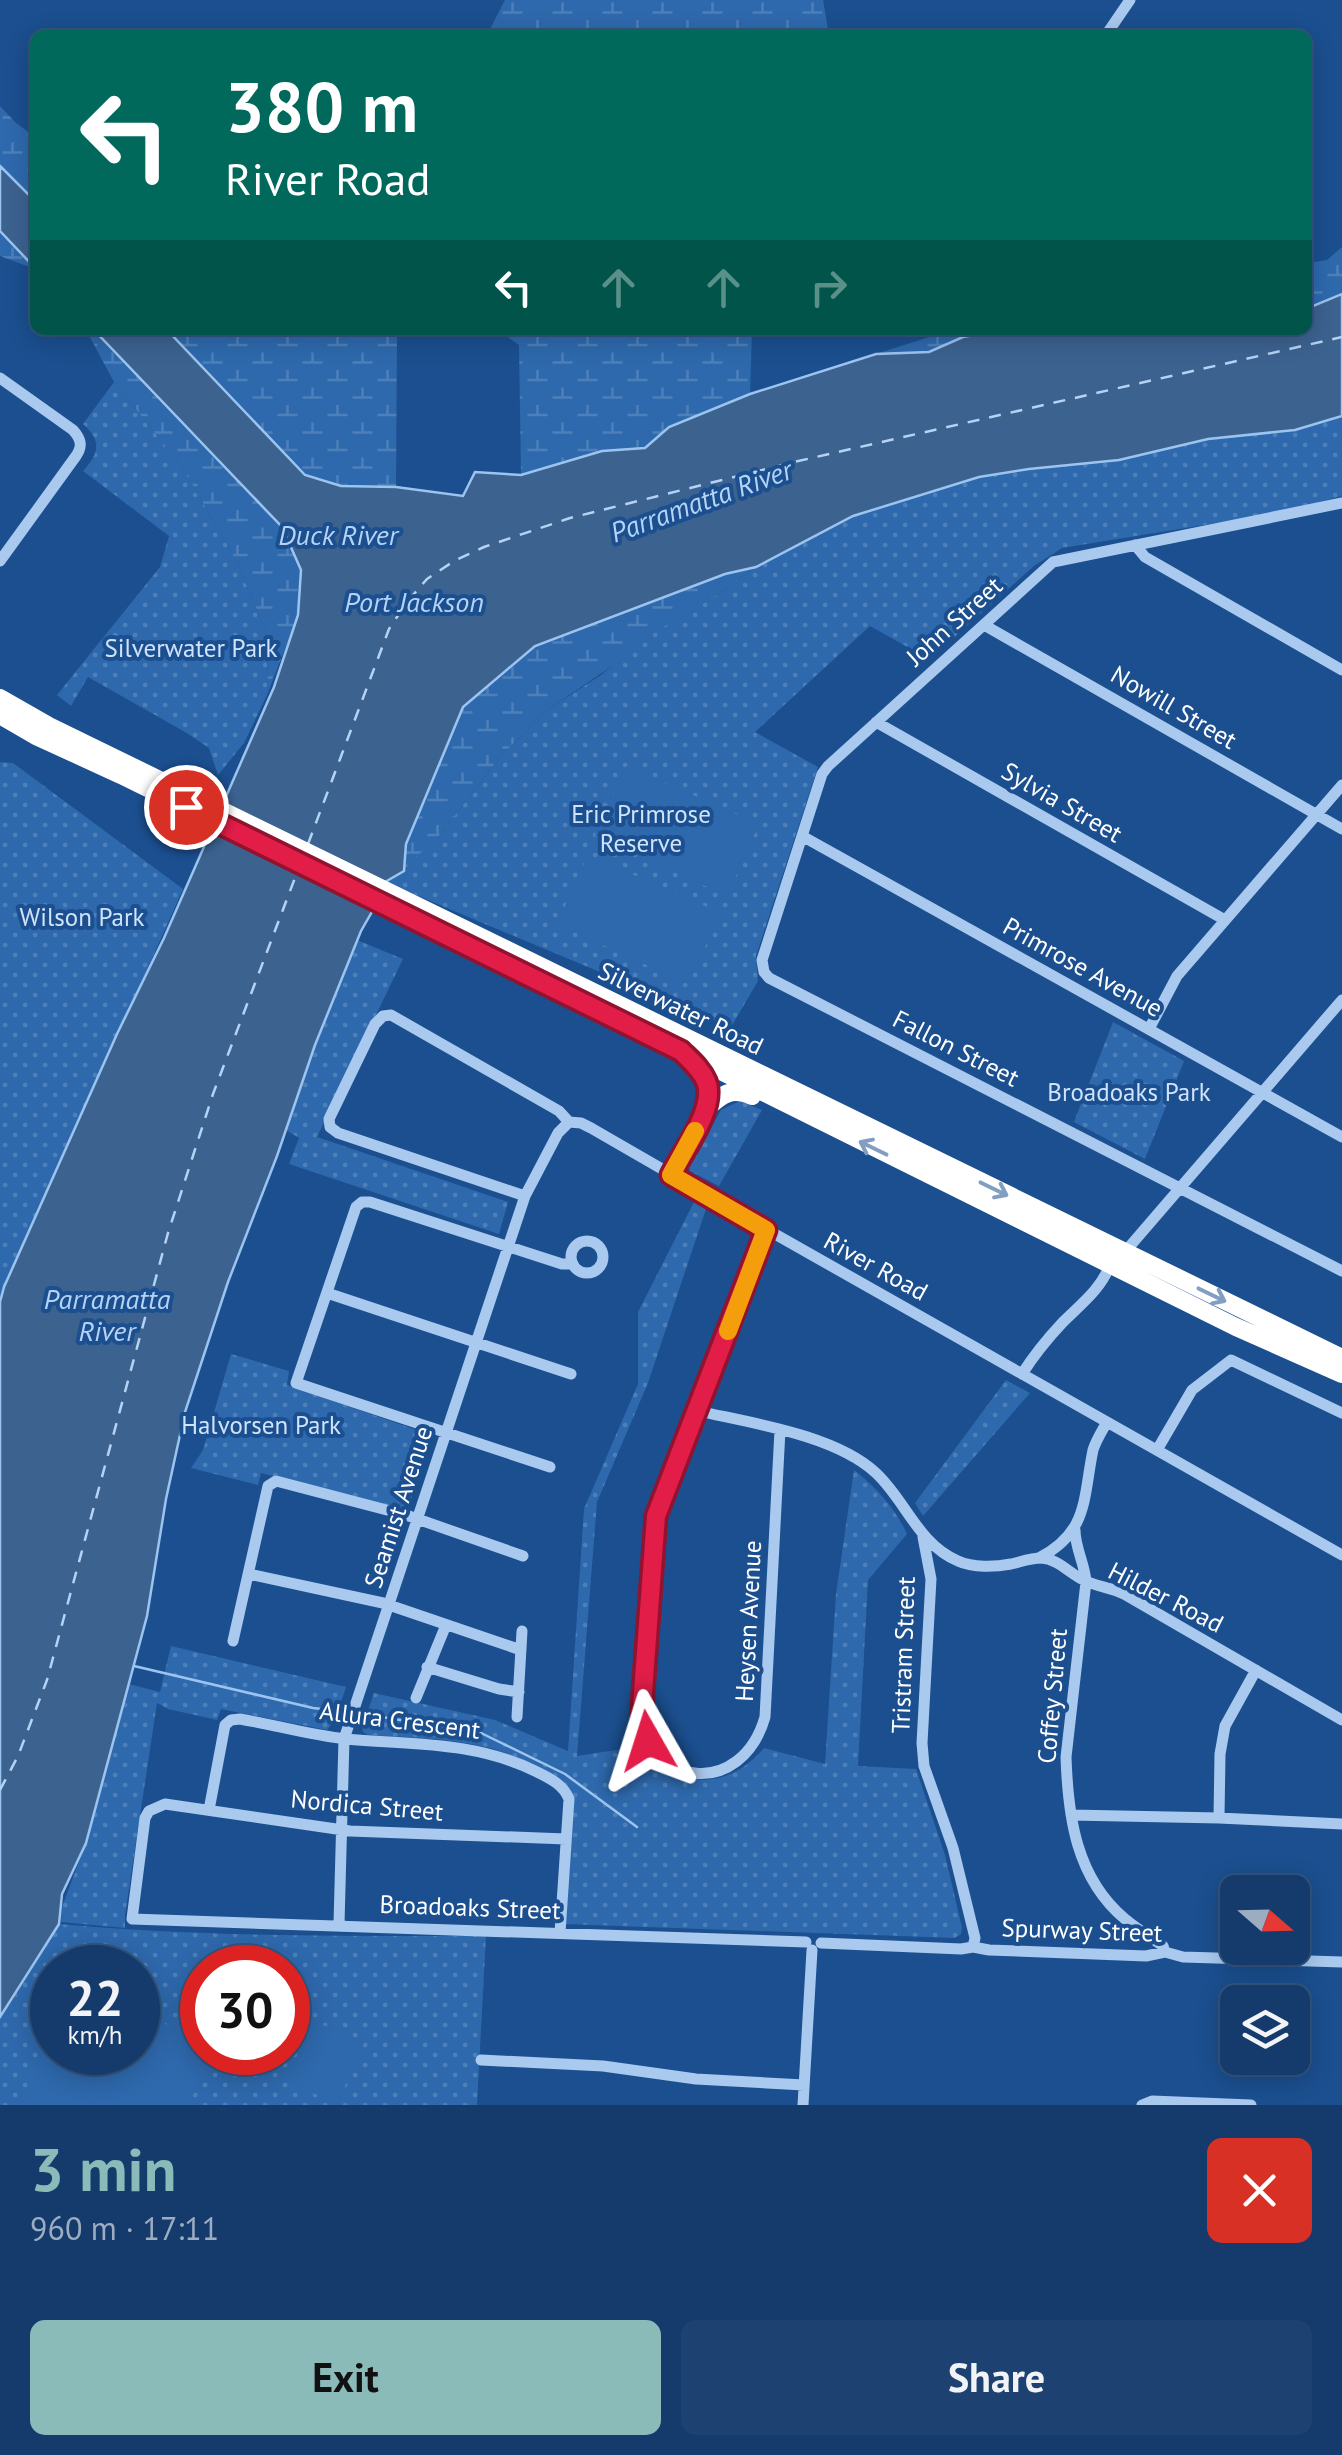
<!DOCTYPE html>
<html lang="en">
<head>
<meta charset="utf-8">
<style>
	body { margin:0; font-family:"PT Sans",sans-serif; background:#1d4271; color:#f1f3f6; height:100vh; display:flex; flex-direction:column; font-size:38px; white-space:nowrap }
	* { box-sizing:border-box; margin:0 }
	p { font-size:32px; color:#9dadc1 }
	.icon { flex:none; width:55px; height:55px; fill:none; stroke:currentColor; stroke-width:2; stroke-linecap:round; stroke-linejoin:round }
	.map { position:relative; height:2105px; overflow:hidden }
	.side { display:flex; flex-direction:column; background:#143b6b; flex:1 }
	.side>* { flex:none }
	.guide { position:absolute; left:30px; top:30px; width:1282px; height:305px; border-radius:15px; box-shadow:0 5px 25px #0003,0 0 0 2px #33557e; background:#00695c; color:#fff; overflow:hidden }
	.needle { width:65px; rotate:110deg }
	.tools { position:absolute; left:1220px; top:1875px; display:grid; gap:20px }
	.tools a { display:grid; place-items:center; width:90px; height:90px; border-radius:15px; background:#143b6b; box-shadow:0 5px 25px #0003,0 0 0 2px #33557e; font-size:50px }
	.speed { position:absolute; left:30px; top:1945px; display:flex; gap:20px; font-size:50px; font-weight:700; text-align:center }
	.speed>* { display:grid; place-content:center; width:130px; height:130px; border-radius:50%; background:#143b6b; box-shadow:0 5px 25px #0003,0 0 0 2px #33557e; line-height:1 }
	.speed small { font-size:25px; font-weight:400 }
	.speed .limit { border:15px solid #d22; background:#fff; color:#111 }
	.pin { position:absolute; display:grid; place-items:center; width:85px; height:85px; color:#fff; margin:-42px; border:5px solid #fff; border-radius:50%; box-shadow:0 2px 10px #0007 }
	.me { position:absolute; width:110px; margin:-55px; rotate:354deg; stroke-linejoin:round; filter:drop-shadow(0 0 8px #0008) }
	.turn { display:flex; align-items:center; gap:35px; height:210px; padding:0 30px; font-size:45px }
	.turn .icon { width:130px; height:130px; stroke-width:2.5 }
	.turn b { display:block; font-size:70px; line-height:85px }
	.lanes { display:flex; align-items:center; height:95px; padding:0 30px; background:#0003; justify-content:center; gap:50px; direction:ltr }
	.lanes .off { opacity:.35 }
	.round { display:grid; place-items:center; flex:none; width:105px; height:105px; border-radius:15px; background:#1d4271 }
	.summary { display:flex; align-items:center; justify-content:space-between; height:170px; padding:0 30px }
	h1 { font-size:60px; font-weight:700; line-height:75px; color:#8bbbb9 }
	.primary-button { display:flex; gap:20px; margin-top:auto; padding:20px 30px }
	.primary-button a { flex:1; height:115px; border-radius:15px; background:#8bbbb9; color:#111; font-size:40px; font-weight:700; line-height:115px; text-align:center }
	.primary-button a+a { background:#1d4271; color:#f1f3f6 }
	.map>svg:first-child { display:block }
	.wetland { fill:url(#wetland-marsh) }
	.park { fill:url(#park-dots); fill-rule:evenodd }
	.pitch { fill:#2e69ad }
	.water { fill:#3c6290; stroke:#9cc4f0; stroke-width:2.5 }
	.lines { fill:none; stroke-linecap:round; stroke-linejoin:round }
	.stream { stroke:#9cc4f0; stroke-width:2.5 }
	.ferry { stroke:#b5d3f5; stroke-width:2.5; stroke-dasharray:12 10; stroke-linecap:butt }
	.minor { stroke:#a9c9ee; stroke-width:11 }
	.highway { stroke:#fff; stroke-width:18 }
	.oneway { stroke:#829ec1 }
	.route-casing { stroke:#92132f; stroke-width:25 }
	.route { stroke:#e11d48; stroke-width:18 }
	.slow { stroke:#f59e0b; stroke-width:18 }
	.labels { text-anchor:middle; stroke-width:8; stroke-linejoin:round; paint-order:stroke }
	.street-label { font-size:25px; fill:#fff; stroke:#1b4f8f }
	.park-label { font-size:25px; fill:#cfe3fa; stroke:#1b4f8f }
	.water-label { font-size:28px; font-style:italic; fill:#b5d3f5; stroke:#1b4f8f }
</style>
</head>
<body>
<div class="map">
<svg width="1342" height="2105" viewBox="0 0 1342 2105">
	<defs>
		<pattern id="wetland-marsh" width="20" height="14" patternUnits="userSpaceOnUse" patternTransform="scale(2.5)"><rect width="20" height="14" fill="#2e69ad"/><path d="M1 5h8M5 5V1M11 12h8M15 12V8" fill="none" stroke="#4d80b9"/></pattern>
		<pattern id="park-dots" width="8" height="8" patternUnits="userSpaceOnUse" patternTransform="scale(2.5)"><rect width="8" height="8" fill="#2e69ad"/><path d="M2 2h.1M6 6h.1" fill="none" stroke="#4d80b9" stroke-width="1.8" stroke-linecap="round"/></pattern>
	</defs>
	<rect width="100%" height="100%" fill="#1b4f8f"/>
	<!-- wetland -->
	<path class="wetland" d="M505,0H823L829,35H487Z
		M0,106L16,123L35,137V201L0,166Z
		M0,231L35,268V269L0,256Z
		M1342,247V294L1308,308V263L1327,260Z
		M86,330H94L282,527L301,569L298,615L267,695L268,637L235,558L182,467L114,382Z
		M167,330H397L396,487L341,486L305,475Z
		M498,330H752L750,394L645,448L602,451L521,475L519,345Z
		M951,330H1002L963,337L929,352L876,354Z
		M756,567L716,596L547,710L500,757L436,840L404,871L406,844L462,707L535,646L725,574Z"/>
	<!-- park -->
	<path class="park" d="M114,382L182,467L235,558L268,637L267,695L244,743L218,775L209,748L185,732L88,677L71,706L57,695L160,567L169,536L83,471C99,454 102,440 83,424Z
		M1342,416V496L1272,514L1062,548L1034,566L931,658H927L870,626L755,732L818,767L756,956L758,981L731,1027L385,882L436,840L500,757L547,710L601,675L655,632L716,596L756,567L853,516L979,477L1029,469L1119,460L1208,439L1295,430Z
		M0,762L13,763L183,889L0,1300Z
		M357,940L403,959L317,1137L508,1202L499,1234L289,1164L299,1138L286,1130L315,1045Z
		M1113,1022L1184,1061L1145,1159L1074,1122Z
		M740,1101L762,1110L719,1186L690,1171L689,1167L721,1110Z
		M694,1202L706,1209L648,1383L597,1502L577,1756L643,1746C677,1790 728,1791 764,1748L825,1764L836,1594L854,1470C877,1488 895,1508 907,1534L868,1580L858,1766L916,1769L945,1855L962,1928L961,1934L955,1938L564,1924L574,1801C558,1788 542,1770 524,1761C481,1738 416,1738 368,1735L363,1732L362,1727L374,1693L495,1720L568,1751L584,1509L638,1384V1312Z
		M231,1354L289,1371L287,1385L431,1435L429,1439L431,1440L409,1505H407L406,1509L261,1473L258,1485L191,1468L203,1450Z
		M1006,1380L1030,1393L923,1516L915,1503Z
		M171,1646L346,1687L336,1718L327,1730L221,1709L217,1720L168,1709L157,1703L125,1915V1928L61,1922L62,1907L86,1843L129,1684L160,1692Z
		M59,1924C201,1937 343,1936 486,1936L477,2105H0V2017ZM52,1968H138V2052H52ZM202,1968H288V2052H202Z"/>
	<!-- pitch -->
	<path class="pitch" d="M626,766L759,824L727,896L595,836Z
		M588,855L721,913L688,984L557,924Z
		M138,2010L202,2042V2052L215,2053L188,2105H18L52,2034V2052H138Z
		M314,2021L364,2043L337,2104L287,2081Z"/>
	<!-- water -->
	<path class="water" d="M0,166L35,201V268L0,231Z
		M1342,294V416L1295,430L1208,439L1119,460L1029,469L979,477L853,516L756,567L725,574L535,646L463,707L406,844L404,871L385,882L381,896L361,931L315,1045L277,1156L228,1282L185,1412L166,1499L147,1616L86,1843L62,1894L59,1924L0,2017V1302L4,1287L117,1034L164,938L274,687L298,615L301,570L282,527L94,330H167L305,475L341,486L396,487L463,496L475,472L521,475L602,451L645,448L669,427L750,394L876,354L929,352L963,337L1002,330H1308V308Z"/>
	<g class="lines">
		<!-- stream -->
		<path class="stream" d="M134,1666L313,1708L349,1712
			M357,1713L481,1733L565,1774L637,1827"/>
		<!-- ferry -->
		<path class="ferry" d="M308,844L389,629L407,602L427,579L454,561L484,547L570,518L794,462L1342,337
			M0,1790L18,1756L47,1680L168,1233L213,1094L298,870"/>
		<!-- minor -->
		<path class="minor" d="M1106,35L1130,0
			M0,378L73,430C81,439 83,446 76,456L0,561
			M1342,503L1053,562L828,766L822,774L762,960L764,972L769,978L1342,1271
			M1135,545L1145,557L1342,670
			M984,625L1342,829
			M876,722L1225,920
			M802,836L1342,1137
			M1149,1029L1177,976L1342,785
			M671,1175L707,1108
			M525,1196L338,1133L330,1127L329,1119L375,1024L383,1016L391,1015L559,1111L569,1122L581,1123L591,1128L766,1229L1342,1555
			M766,1229L656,1516L642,1705C646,1790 742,1798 765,1717L780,1430
			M571 1257a16 16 0 1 1 32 0a16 16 0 1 1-32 0Z
			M1124,1253L1342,1000
			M327,1293L571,1374
			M1022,1374C1034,1355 1048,1338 1063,1322C1081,1304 1101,1289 1110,1265
			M698,1411C751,1423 835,1435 876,1473C906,1501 918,1544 958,1561C973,1568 995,1567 1011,1564C1020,1562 1031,1558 1041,1558C1060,1559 1071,1576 1088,1582C1100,1587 1112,1588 1124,1594L1342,1720
			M1157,1450L1192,1390L1231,1360L1342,1413
			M550,1467L296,1383L356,1207L362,1202H370L562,1264H573
			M1075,1530C1075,1548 1085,1564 1086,1582L1066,1757C1068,1817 1076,1878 1125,1919C1137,1929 1150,1937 1163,1946L1165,1952
			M923,1537L931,1579L922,1743L924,1766L953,1848L975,1938L973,1947
			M1039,1558C1089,1532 1083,1498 1093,1450C1096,1440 1102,1431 1107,1422
			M249,1574L383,1603L521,1650
			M233,1641L268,1486L276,1481L406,1515L523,1556
			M427,1667L499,1689L519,1692
			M416,1698L446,1625
			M517,1717L522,1631
			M209,1810L225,1725L231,1720L240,1719C275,1725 311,1735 346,1739C412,1745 474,1741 535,1771C549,1778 563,1784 569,1799L560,1933
			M1071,1815L1219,1818L1342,1824
			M1219,1818L1220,1754L1225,1726L1256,1670
			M566,1839L350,1831L165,1804L149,1811L145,1818L132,1919L806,1942
			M339,1924L344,1739L525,1196L558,1133L569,1122
			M821,1943L961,1949L973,1947L989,1950L1146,1956L1165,1952L1183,1957L1342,1962
			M481,2060L603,2066L696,2079L804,2085
			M803,2105L812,1950
			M1142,2105L1152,2101L1251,2105"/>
		<!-- highway -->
		<path class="highway" d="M0,698L49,726L1342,1358
			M0,715L36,736L121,775L600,1011L1236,1327L1342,1374
			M690,1060C705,1076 710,1087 707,1108
			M707,1108C722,1094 732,1087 752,1096"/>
	</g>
	<!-- one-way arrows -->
	<defs><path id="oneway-shaft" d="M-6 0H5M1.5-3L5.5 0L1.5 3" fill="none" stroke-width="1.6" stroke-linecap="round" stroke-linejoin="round" transform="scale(2.5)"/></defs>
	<g class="oneway">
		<use href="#oneway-shaft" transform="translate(873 1148) rotate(-154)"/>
		<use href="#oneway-shaft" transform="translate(994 1189) rotate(26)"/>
		<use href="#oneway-shaft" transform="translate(1212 1295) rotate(26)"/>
	</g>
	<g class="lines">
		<defs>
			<path id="route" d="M186,807L681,1051C690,1060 701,1069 706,1081C717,1107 683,1151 671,1175L766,1230L656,1516L642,1706V1723L648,1741"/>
		</defs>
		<!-- route casing -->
		<use href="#route" class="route-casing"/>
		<!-- route -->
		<use href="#route" class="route"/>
		<!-- slow -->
		<path class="slow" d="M695,1131L671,1175L766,1230L728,1331"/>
	</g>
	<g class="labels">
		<!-- street labels -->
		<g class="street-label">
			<text transform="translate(954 621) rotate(-42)" y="9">John Street</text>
			<text transform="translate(1174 707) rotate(30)" y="9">Nowill Street</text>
			<text transform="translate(1062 802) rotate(30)" y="9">Sylvia Street</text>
			<text transform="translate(1083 967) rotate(29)" y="9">Primrose Avenue</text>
			<text transform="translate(681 1008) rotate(26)" y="9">Silverwater Road</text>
			<text transform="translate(956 1048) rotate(27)" y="9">Fallon Street</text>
			<text transform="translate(876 1266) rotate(29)" y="9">River Road</text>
			<text transform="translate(398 1507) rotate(-72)" y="9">Seamist Avenue</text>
			<text transform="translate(1166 1597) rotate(27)" y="9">Hilder Road</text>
			<text transform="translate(748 1621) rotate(-87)" y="9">Heysen Avenue</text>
			<text transform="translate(903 1655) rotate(-88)" y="9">Tristram Street</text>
			<text transform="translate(1052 1696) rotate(-85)" y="9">Coffey Street</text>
			<text transform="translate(400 1720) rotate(7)" y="9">Allura Crescent</text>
			<text transform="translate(367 1805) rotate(5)" y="9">Nordica Street</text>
			<text transform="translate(470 1907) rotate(2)" y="9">Broadoaks Street</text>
			<text transform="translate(1082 1930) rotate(2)" y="9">Spurway Street</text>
		</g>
		<!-- park labels -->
		<g class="park-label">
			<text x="191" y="657">Silverwater Park</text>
			<text x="641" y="823">Eric Primrose<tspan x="641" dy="29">Reserve</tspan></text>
			<text x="82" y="926">Wilson Park</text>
			<text x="1129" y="1101">Broadoaks Park</text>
			<text x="261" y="1434">Halvorsen Park</text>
		</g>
		<!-- water labels -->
		<g class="water-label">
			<text transform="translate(701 501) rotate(-20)" y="10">Parramatta River</text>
			<text x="338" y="545">Duck River</text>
			<text x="414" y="612">Port Jackson</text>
			<text x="107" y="1309">Parramatta<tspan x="107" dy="32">River</tspan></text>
		</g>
	</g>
</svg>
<div class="tools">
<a><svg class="needle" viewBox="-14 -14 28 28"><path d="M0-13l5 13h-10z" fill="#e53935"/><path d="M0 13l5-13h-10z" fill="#9dadc1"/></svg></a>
<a><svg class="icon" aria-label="layers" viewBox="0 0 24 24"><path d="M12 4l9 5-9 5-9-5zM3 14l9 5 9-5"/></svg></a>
</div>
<div class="speed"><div>22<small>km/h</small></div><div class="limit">30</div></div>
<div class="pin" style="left:186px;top:807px;background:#d93025"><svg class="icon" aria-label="arrive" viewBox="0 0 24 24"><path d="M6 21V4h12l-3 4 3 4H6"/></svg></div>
<svg class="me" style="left:648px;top:1741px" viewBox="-20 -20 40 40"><path d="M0-17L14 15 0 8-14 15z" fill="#e11d48" stroke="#fff" stroke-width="4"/></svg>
<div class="guide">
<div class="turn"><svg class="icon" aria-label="left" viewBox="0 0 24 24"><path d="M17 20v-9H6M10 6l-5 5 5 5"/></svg><div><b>380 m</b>River Road</div></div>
<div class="lanes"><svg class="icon" aria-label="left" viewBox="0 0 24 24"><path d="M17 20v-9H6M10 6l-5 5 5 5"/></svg><svg class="icon off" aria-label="ahead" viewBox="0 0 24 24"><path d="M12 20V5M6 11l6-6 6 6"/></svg><svg class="icon off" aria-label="ahead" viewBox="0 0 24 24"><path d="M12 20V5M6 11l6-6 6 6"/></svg><svg class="icon off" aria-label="right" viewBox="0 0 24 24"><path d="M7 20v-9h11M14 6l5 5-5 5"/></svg></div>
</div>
</div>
<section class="side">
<div class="summary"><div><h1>3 min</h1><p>960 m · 17:11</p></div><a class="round" style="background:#d93025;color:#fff"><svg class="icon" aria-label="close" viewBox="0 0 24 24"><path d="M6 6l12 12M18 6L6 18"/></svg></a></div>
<div class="primary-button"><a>Exit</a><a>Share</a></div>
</section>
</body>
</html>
